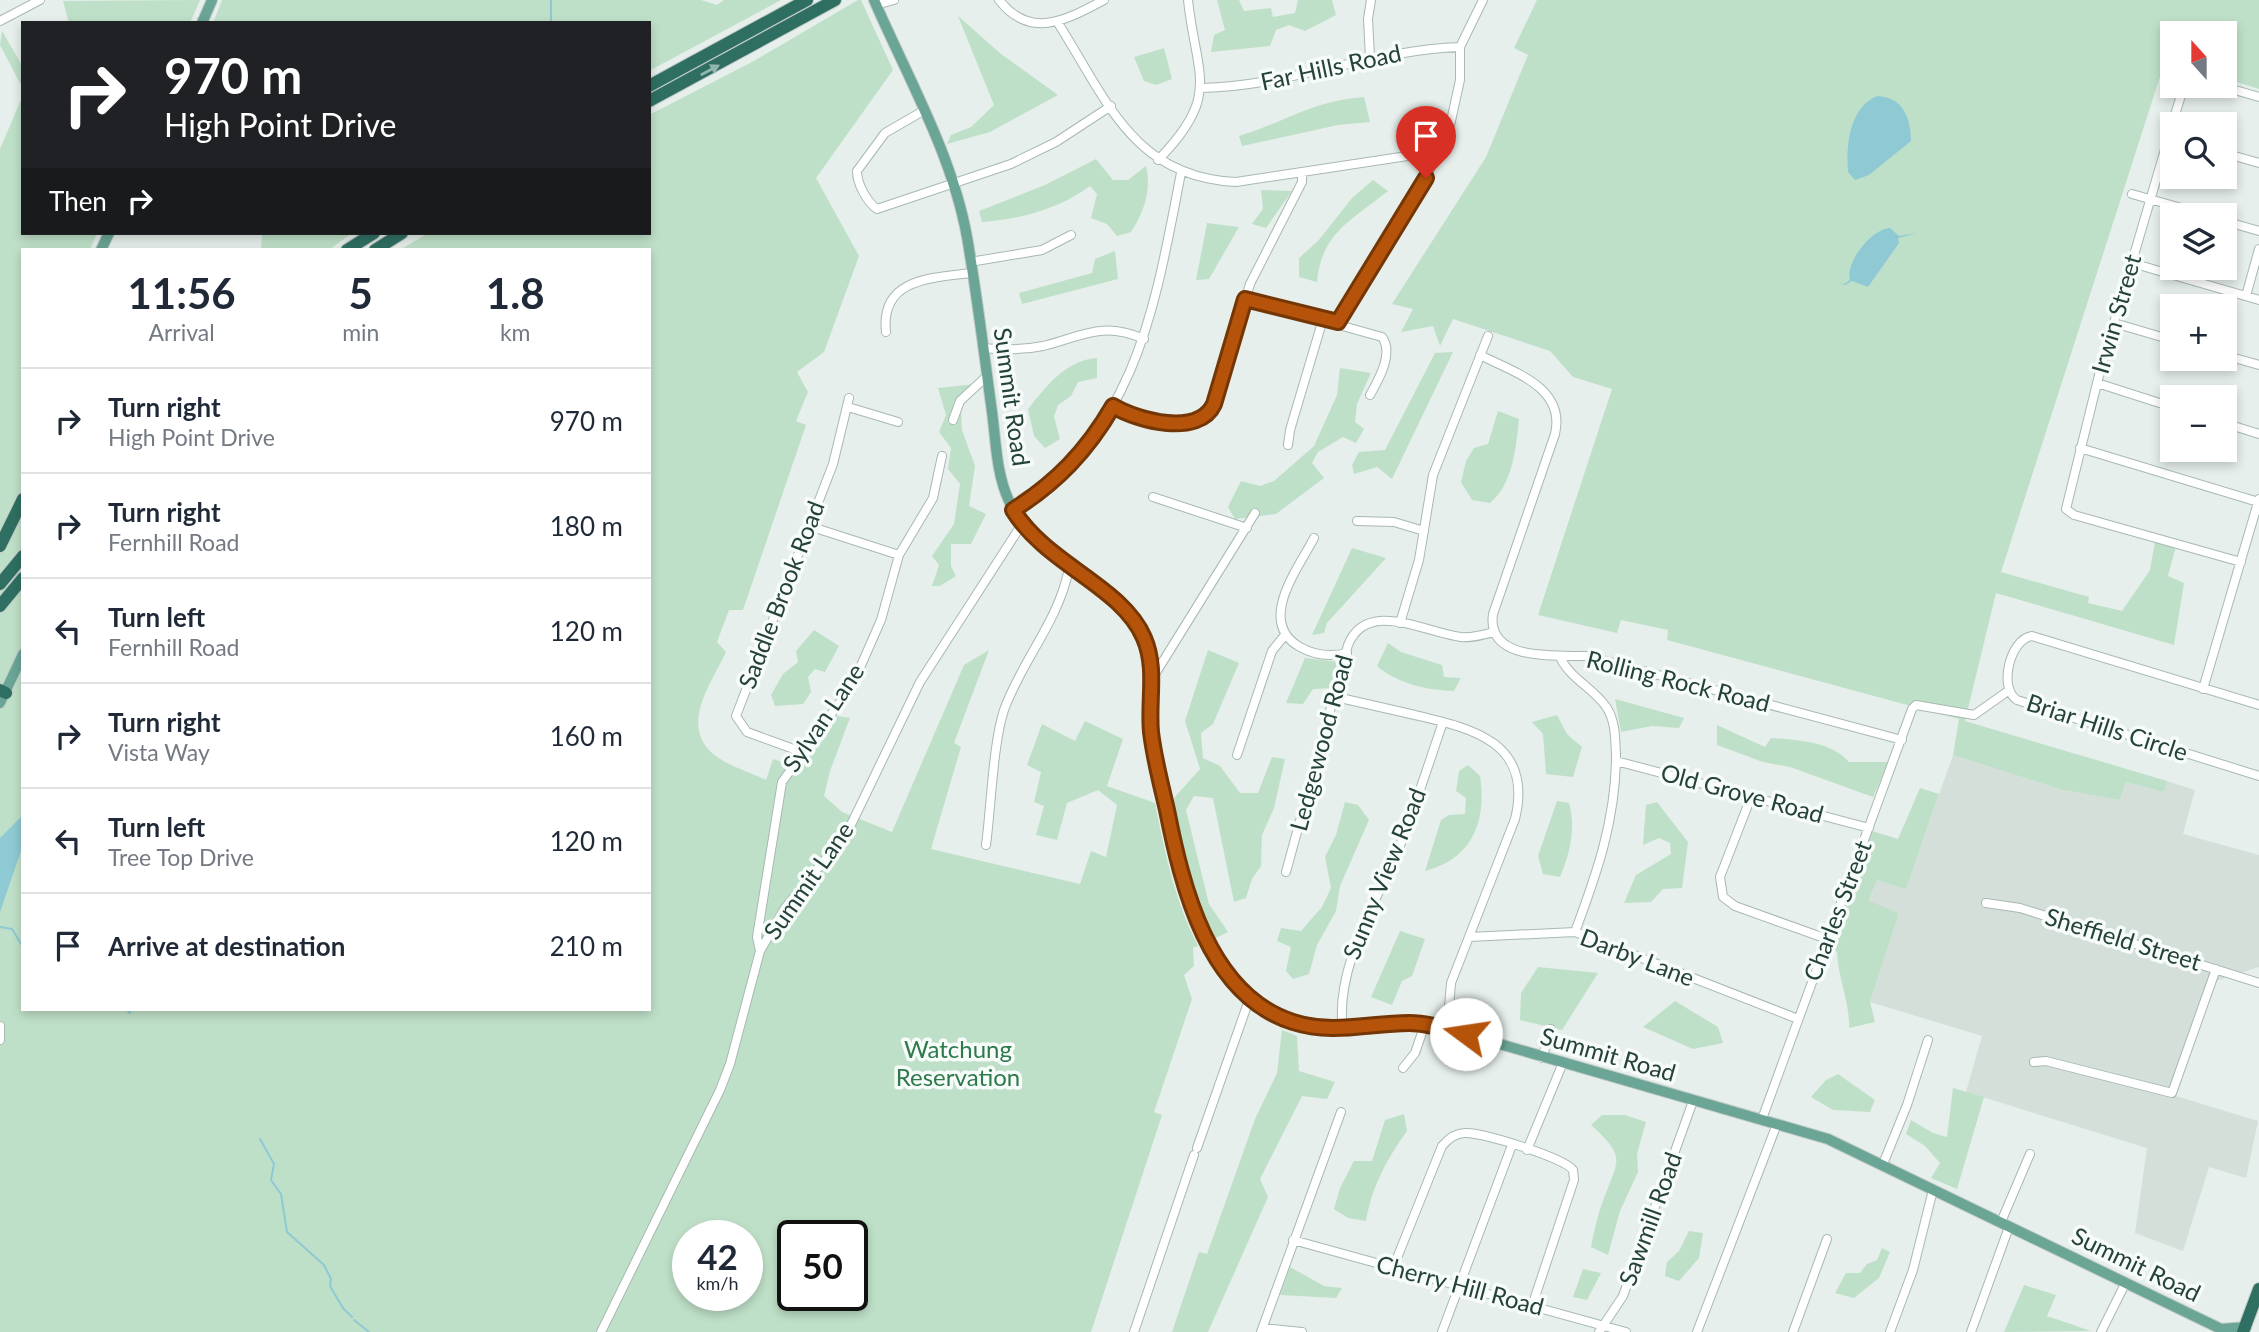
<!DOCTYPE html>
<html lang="en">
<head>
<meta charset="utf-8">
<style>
	body { margin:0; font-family:Lato,sans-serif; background:#f6f6f7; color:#1f2937; height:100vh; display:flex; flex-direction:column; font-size:26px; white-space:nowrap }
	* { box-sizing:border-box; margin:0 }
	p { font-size:23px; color:#747a83 }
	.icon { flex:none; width:38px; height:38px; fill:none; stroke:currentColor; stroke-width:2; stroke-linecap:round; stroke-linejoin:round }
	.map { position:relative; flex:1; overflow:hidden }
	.drawer { position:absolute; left:21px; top:248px; width:630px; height:763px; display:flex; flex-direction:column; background:#fff; border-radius:0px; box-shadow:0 4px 10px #0003 }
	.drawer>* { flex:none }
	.guide { position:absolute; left:21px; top:21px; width:630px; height:214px; border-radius:0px; box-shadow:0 4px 10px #0003; background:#202124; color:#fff; overflow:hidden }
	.needle { width:46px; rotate:339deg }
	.controls { position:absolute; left:2160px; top:21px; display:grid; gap:14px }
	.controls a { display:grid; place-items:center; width:77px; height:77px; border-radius:0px; background:#fff; box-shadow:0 4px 10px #0003; font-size:35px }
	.speed { position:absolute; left:672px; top:1220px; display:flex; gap:14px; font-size:35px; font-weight:700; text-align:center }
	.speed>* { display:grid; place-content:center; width:91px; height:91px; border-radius:50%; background:#fff; box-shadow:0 4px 10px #0003; line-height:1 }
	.speed small { font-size:18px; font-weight:400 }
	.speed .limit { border:4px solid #111; border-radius:10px; background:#fff; color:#111 }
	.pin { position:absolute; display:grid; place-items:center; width:60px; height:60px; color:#fff; margin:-72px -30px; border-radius:50% 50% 50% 0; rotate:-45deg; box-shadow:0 0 7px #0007 }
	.pin .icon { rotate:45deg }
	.me { position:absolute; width:77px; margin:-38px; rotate:284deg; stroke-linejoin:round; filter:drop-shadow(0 0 5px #0008) }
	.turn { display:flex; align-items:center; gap:24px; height:147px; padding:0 28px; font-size:32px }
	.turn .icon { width:91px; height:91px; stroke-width:2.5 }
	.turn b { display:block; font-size:49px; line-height:60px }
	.then { display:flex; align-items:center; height:66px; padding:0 28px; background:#0003; gap:14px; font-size:26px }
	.eta { display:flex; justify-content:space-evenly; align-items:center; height:119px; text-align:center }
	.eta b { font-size:42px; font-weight:700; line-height:49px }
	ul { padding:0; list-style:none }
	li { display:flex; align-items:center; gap:21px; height:105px; padding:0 28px; border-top:2px solid #e0e1e3 }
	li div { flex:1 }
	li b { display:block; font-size:26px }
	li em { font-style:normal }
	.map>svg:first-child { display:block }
	.built { fill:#d4dfda }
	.green { fill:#bfe0c8; fill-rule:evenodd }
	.water { fill:#8ec9d4 }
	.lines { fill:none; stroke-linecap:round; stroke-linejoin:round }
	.stream { stroke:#8ec9d4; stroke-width:2 }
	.minor-casing { stroke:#a8b8b2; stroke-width:10 }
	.major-casing { stroke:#c2cac8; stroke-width:12 }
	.highway-casing { stroke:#c2cac8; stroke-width:14 }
	.minor { stroke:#fff; stroke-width:8 }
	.major { stroke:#6aa596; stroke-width:10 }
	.highway { stroke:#2f6f62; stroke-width:12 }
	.oneway { fill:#93b5ae }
	.route-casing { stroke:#753606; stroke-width:18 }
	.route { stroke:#b45309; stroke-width:12 }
	.labels { text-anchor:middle; stroke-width:7; stroke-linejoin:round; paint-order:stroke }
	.street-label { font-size:24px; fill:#24423a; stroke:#f7fbf9 }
	.park-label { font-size:24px; fill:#2d7a4b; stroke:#f7fbf9 }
</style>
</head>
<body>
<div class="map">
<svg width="2259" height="1332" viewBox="0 0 2259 1332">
	<rect width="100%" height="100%" fill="#e6efeb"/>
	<!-- built -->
	<path class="built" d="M1953,755L2062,790L2120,800L2126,782L2164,792L2167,781L2195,790L2183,834L2259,855V967L2213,982L2176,1096L2258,1121L2246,1178L2209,1167L2183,1251L2135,1233L2147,1148L1966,1092L1982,1036L1870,1002L1899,913L1869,902L1877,880L1906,888Z"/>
	<!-- green -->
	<path class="green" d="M200,0L190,23H69L63,1Z
		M222,0H701L717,5L724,0H781L649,71V23H213Z
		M858,0H861L893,70L816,178L859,256L824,352L797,372L808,392L796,421L806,425L743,610H729L717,642L726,652C712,682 680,724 712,753C725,765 750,772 766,780L773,759L798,767L826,737L837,716L850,718L830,771L824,796L842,812L892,832L964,665L989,650L954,743L961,747L931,849L1080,884L1091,851L1106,857L1117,805L1098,790L1067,803L1057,840L1036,835L1044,806L1034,802L1041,772L1027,765L1042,724L1075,741L1085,721L1123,739L1107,786L1155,803C1165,853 1174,899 1198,946L1193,948L1194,966L1184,975L1192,999L1154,1112L1162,1115L1091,1332H0V149L23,95V233H97L90,250H23V1010H649V250H400L428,233H649V115L752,62ZM688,1236H747V1295H688ZM793,1236H852V1295H793Z
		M1217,0H1239L1244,11L1271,8L1273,17L1295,13L1298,0H1332L1336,15L1305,31L1289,25L1276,30L1270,46L1211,52L1214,35L1225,30Z
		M1537,0H2259V89L2224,78V33H2172V62L2165,61L2001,572L2089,597L2088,603L2122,611L2150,570L2156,536L2177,542L2168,576L2184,583L2174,645L1996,593L1965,721L2167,781L2164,792L2126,782L2120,800L2062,790L1953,755L1959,719L1667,640L1668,630L1621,620L1617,633L1538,615L1612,389L1573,377L1550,351L1453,319L1440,346L1433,326L1401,332L1413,309L1392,304L1486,157L1528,55L1514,48Z
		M958,16L1001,54L1058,95L990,132L947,144L951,135L971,127L994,105Z
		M2,31L23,67V89L0,45Z
		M1164,48L1172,79L1156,85L1144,81L1134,57Z
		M1364,97L1370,122L1338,125L1242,146L1239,136C1286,122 1311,101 1364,97Z
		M1096,159L1113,180H1128L1146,166C1152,189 1144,212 1131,232L1117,236L1107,224L1091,218L1097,194L1090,186C1059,209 1021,219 982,222L979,211L1045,185Z
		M1373,180L1388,191C1353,219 1321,233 1317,282L1299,277V258L1318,241L1352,198Z
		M1261,190L1292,191L1266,228L1252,224L1263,209Z
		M1207,223L1239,227L1209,279L1196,280Z
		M262,233H352L329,250H261Z
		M1115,251L1118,279L1022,304L1019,293L1092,273L1095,259Z
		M1453,352L1392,479L1377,467L1354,474L1352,465L1359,452L1385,450L1435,353Z
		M1097,358V378L1078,382L1071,396L1058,405L1054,417L1060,439L1045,448L1034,436L1028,409C1047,386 1064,361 1097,358Z
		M1340,368L1371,373L1357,404L1355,422L1364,429L1356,443L1343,437L1318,452L1312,463L1324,478L1276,514L1235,519L1228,507L1241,481L1260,486L1274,481L1314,446L1337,395Z
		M976,384L961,410L962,430L975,466L969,506L986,514L971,544H951V566L956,576L940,586H932L939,565L932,556L954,524L960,484L948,469L951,448L939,432L946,415L938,388Z
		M1498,411L1519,419C1516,448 1513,484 1490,503L1472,500L1461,482L1466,461L1474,448L1488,444Z
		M1352,548L1386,558L1327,623L1324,633L1312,635Z
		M814,630L839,646L825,672L815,669L808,677L811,692L803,704L775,706L771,695L783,674L798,662L796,651Z
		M1388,643L1401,652L1442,665L1444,677L1461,678L1454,691C1427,690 1398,684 1377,666Z
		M1208,650L1239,663L1213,724L1201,733L1203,758L1220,766L1240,793H1258L1272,757L1285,759L1274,808L1262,835L1261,866L1252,879L1246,898L1234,902L1213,798L1194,796L1186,810L1209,904L1228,932L1214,939C1190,890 1179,853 1174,798L1200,769L1185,721Z
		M1305,658L1339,662L1333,688L1313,689L1303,704L1286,703Z
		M1615,699L1684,718L1679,728L1652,726L1621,732Z
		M1557,715L1567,734L1582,747L1573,777L1546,774L1543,734L1532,722Z
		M1717,725L1765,747L1771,738C1797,740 1831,741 1849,762H1889L1873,797L1790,767L1763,762L1717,745Z
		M1468,765L1480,776C1487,822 1472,859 1425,871L1441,820L1449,815L1465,814L1466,798L1456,791L1459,771Z
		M1920,788L1939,794L1906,889L1877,880L1869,901L1899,913L1870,1002L1875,1022L1849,1028C1850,1002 1838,979 1837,952L1828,945L1872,831L1898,839Z
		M1557,801L1569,803C1576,829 1570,853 1560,877L1543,874L1538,856Z
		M1345,802L1358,805L1369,820L1340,886L1336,911L1317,945L1309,974L1293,979L1286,971L1291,947L1277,941L1281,928L1301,931L1322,907L1331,888L1325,857L1336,835Z
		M1657,802L1688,842L1682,888L1663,889L1651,902L1624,903L1636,875L1671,854L1670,843L1659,838L1643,845L1646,805Z
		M1400,931L1425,939L1412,976L1402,981L1392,1005L1371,997Z
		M1538,967L1598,973L1562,1030L1520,1020L1521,993Z
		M1675,1001L1718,1027L1723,1043L1693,1049L1643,1027Z
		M1282,1030L1297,1036L1299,1071L1335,1082L1327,1099L1302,1096L1260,1179L1268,1197L1208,1332H1172L1199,1252L1207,1254L1255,1119L1277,1073Z
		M1838,1074L1875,1100L1870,1112L1833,1110L1811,1097L1826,1080Z
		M1953,1088L1984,1097L1957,1189L1931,1178L1940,1163L1925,1146L1906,1134L1911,1120L1933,1133L1947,1137Z
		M1404,1114L1407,1131C1387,1159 1372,1186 1366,1221L1348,1218L1334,1209L1340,1188L1354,1161H1372L1385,1120Z
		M1602,1115H1625L1646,1122L1637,1154L1638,1172L1620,1211L1608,1255L1591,1247C1594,1230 1598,1214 1604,1198C1619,1159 1626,1157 1591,1125Z
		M1689,1231L1703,1233L1699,1258L1679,1281L1665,1276L1667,1262L1679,1251Z
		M1882,1248L1890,1252L1879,1278L1854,1298L1835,1293L1846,1273H1860L1867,1264L1877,1260Z
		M1290,1267L1324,1286L1342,1288L1336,1298L1280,1295Z
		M1583,1269L1601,1273L1587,1300L1573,1297Z
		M2024,1285L2056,1295L2047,1316L2091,1331L2004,1332Z"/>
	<!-- water -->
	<path class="water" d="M1877,96C1903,97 1911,118 1911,141L1869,175L1855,180L1848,172C1846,146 1849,108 1877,96Z
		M1890,228L1899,236L1918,233L1898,238L1899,243L1868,287L1852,281L1845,285L1838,283L1844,284L1850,280C1845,263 1871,229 1890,228Z
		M23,815V845L0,912V838Z"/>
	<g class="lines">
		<!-- stream -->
		<path class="stream" d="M551,0V23
			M0,927L12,929L23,947
			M127,1010L130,1013
			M260,1139L274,1164L271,1180L281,1194L287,1232L324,1265L331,1279L330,1286L343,1308L352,1317
			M354,1320L369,1332"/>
		<defs>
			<path id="minor" d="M999,0C1031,41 1068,19 1104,0
				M876,5L894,0
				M0,21L40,0
				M1058,23C1107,100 1133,177 1236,182L1427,153L1437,156
				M1370,57L1368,19L1371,0
				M2171,70L2172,71
				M2221,86L2259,97
				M1202,88C1290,86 1372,50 1460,47
				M923,111L885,133L857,171C857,184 867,202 877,209L1011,164L1056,142L1111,106
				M2172,124L2184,86
				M2172,126L2101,367L2066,509L2074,515L2241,562
				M2224,153L2259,163
				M1158,160C1222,95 1196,76 1188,0
				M2132,194L2206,215
				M2224,221L2259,231
				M970,262L1042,250L1071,235
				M2132,263L2259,300
				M2246,296L2259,249
				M1245,299L1382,337C1394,353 1379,379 1370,395
				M1338,322L1415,199L1449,130L1460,80V47L1483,0
				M2114,323L2172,340
				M886,332C880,278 932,278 971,273
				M983,348C1003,350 1023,350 1043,346C1083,336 1102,321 1144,339
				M1480,355C1513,372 1566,387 1555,434L1493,614C1486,662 1556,655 1587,656L1902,740
				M2224,355L2259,365
				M2097,383L2172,407
				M1113,406C1138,421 1199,437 1214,404L1250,284L1302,182V172
				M848,407L898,422
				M953,420L960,401L987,376
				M2224,423L2259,434
				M1288,445L1290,430L1323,319
				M2080,448L2258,502
				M1153,497L1247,528
				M1013,510C1137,432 1155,306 1181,173
				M1357,521L1394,522L1424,531
				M809,526L899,555
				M1314,538C1298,569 1256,622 1300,647C1314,655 1330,657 1347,653
				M1400,623L1419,560L1433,475L1488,336
				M1560,657C1570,679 1594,688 1607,708C1616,723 1615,739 1616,755C1616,819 1597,873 1575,932
				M1152,679L1255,513
				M2203,689L2259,499
				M1336,697C1362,703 1389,709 1415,715C1471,728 1534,742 1515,819L1451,983L1449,1007L1454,1031
				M2259,705L2032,636C2010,639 1998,688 2017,700L2259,776
				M802,752L747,732L736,716L833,464L849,398
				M1237,755L1272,651L1285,635
				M1616,761L1869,828
				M1751,797L1720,877L1723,897L1735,906L1827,939
				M986,845C991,808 993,743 1004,710C1022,660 1059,621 1069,568
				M1286,872L1348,645C1367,598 1426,633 1461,637C1472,638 1483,635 1494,632
				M1986,903L2020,908L2259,983
				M1469,937L1575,932L1798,1019
				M760,951L757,937L782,782L848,691L859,670L881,620L899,555L933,498L942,456
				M0,1026V1040
				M1343,1029C1334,967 1380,896 1403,838C1417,800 1430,760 1443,722
				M1542,1058L1551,1029
				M2034,1062L2046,1061L2172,1093L2216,969
				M1403,1068L1415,1053L1425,1024
				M1762,1119L1912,709L1916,705L1974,715L2008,691
				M1197,1148L1250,997
				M1527,1150L1562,1065
				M1883,1164L1907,1105L1928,1040
				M2001,1222L2030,1154
				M1293,1240L1626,1332
				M1393,1268L1442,1146C1448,1139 1456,1133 1465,1133C1482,1132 1565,1158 1573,1170L1574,1180L1532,1306
				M1263,1328L1302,1332
				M601,1332L720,1090L730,1064L760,951L785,908L847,833L920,682L1022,524
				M1134,1332L1194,1155
				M1261,1332L1341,1112
				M1442,1332L1512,1145
				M1599,1332L1623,1296L1693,1101
				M1697,1332L1777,1124
				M1793,1332L1827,1239
				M1890,1332L1913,1270L1933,1190
				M1971,1332L2009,1227
				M2101,1332L2125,1284"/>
			<path id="major" d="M874,0C907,76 952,154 967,237C977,295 984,353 992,412C996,441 996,473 1009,501C1037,566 1120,579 1144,638C1156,668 1148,698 1151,729C1154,755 1160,780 1166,806C1182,883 1206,993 1292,1022C1341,1038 1391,1018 1441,1027L1828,1139L2221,1329L2246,1327
				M202,23L212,0
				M101,250L109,233
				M0,703L23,654"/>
			<path id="highway" d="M649,86L807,0
				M649,101L835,0
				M347,250L374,233
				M375,250L402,233
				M0,546L23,499
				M0,584L23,556
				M0,606L23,578
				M0,690L6,693
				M2243,1332L2259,1289"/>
		</defs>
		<!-- minor casing -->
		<use href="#minor" class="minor-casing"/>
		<!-- major casing -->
		<use href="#major" class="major-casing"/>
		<!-- highway casing -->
		<use href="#highway" class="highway-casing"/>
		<!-- minor -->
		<use href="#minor" class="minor"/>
		<!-- major -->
		<use href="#major" class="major"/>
		<!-- highway -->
		<use href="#highway" class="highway"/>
	</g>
	<!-- one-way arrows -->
	<defs><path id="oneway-solid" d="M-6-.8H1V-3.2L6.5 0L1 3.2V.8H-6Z" transform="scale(1.75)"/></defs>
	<use class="oneway" href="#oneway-solid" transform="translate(710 70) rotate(-28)"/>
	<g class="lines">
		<defs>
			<path id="route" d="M1426,178L1338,322L1245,299L1214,404C1199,437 1138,421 1113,406C1087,451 1056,483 1013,510C1047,565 1122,586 1144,638C1157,668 1148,700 1151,732C1154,758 1161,784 1167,810C1182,886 1208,995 1293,1022C1333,1035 1369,1023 1409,1023C1428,1023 1447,1029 1466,1034"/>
		</defs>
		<!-- route casing -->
		<use href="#route" class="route-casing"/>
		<!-- route -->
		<use href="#route" class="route"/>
	</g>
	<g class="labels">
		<!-- street labels -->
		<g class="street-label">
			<text transform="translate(1331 68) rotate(-12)" y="8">Far Hills Road</text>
			<text transform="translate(2117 314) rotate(-74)" y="8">Irwin Street</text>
			<text transform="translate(1011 397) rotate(82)" y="8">Summit Road</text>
			<text transform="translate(782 595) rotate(-69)" y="8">Saddle Brook Road</text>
			<text transform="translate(1678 682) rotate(14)" y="8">Rolling Rock Road</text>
			<text transform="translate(824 718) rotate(-56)" y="8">Sylvan Lane</text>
			<text transform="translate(2107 728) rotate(18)" y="8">Briar Hills Circle</text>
			<text transform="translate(1322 743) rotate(-75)" y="8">Ledgewood Road</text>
			<text transform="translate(1742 794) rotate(15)" y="8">Old Grove Road</text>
			<text transform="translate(1385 874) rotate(-68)" y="8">Sunny View Road</text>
			<text transform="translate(809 881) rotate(-55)" y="8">Summit Lane</text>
			<text transform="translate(1838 911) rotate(-69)" y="8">Charles Street</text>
			<text transform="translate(2123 940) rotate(17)" y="8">Sheffield Street</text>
			<text transform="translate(1637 958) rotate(21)" y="8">Darby Lane</text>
			<text transform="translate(1608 1055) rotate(16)" y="8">Summit Road</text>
			<text transform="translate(1651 1219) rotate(-70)" y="8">Sawmill Road</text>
			<text transform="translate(2136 1265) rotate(26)" y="8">Summit Road</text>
			<text transform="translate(1460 1286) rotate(15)" y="8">Cherry Hill Road</text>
		</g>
		<!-- park labels -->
		<g class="park-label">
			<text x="958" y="1058">Watchung<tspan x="958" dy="28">Reservation</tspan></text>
		</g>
	</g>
</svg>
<div class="controls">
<a><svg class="needle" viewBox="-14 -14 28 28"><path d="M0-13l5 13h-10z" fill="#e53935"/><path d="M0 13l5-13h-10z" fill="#747a83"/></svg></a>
<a><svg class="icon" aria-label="search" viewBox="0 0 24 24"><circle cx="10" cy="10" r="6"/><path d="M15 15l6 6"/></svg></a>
<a><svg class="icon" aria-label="layers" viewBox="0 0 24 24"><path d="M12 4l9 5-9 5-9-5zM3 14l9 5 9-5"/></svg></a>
<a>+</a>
<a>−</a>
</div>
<div class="speed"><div>42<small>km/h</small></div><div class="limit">50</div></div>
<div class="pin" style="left:1426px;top:178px;background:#d93025"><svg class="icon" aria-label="arrive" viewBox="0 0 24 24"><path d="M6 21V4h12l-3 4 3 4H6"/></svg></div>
<svg class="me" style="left:1466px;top:1034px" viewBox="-20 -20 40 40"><circle r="19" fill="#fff"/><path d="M0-13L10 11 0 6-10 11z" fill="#b45309"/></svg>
<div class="guide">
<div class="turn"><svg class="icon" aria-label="right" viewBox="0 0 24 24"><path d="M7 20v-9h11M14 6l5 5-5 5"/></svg><div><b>970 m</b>High Point Drive</div></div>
<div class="then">Then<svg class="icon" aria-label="right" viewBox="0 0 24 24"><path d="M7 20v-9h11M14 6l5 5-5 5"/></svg></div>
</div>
<section class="drawer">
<div class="eta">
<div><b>11:56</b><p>Arrival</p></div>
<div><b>5</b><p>min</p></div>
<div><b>1.8</b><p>km</p></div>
</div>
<ul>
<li><svg class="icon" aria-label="right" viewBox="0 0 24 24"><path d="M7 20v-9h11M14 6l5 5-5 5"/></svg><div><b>Turn right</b><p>High Point Drive</p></div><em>970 m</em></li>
<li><svg class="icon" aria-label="right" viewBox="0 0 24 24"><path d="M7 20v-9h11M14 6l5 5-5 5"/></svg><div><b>Turn right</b><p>Fernhill Road</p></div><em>180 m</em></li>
<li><svg class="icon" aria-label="left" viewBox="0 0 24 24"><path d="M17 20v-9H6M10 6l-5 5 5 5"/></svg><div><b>Turn left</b><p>Fernhill Road</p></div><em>120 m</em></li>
<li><svg class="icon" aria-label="right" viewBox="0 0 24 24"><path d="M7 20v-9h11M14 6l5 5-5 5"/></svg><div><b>Turn right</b><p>Vista Way</p></div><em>160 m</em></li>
<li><svg class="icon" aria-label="left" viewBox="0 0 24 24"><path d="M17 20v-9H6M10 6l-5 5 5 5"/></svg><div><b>Turn left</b><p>Tree Top Drive</p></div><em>120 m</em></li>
<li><svg class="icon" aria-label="arrive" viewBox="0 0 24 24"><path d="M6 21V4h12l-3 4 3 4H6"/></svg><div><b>Arrive at destination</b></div><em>210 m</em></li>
</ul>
</section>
</div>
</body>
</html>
